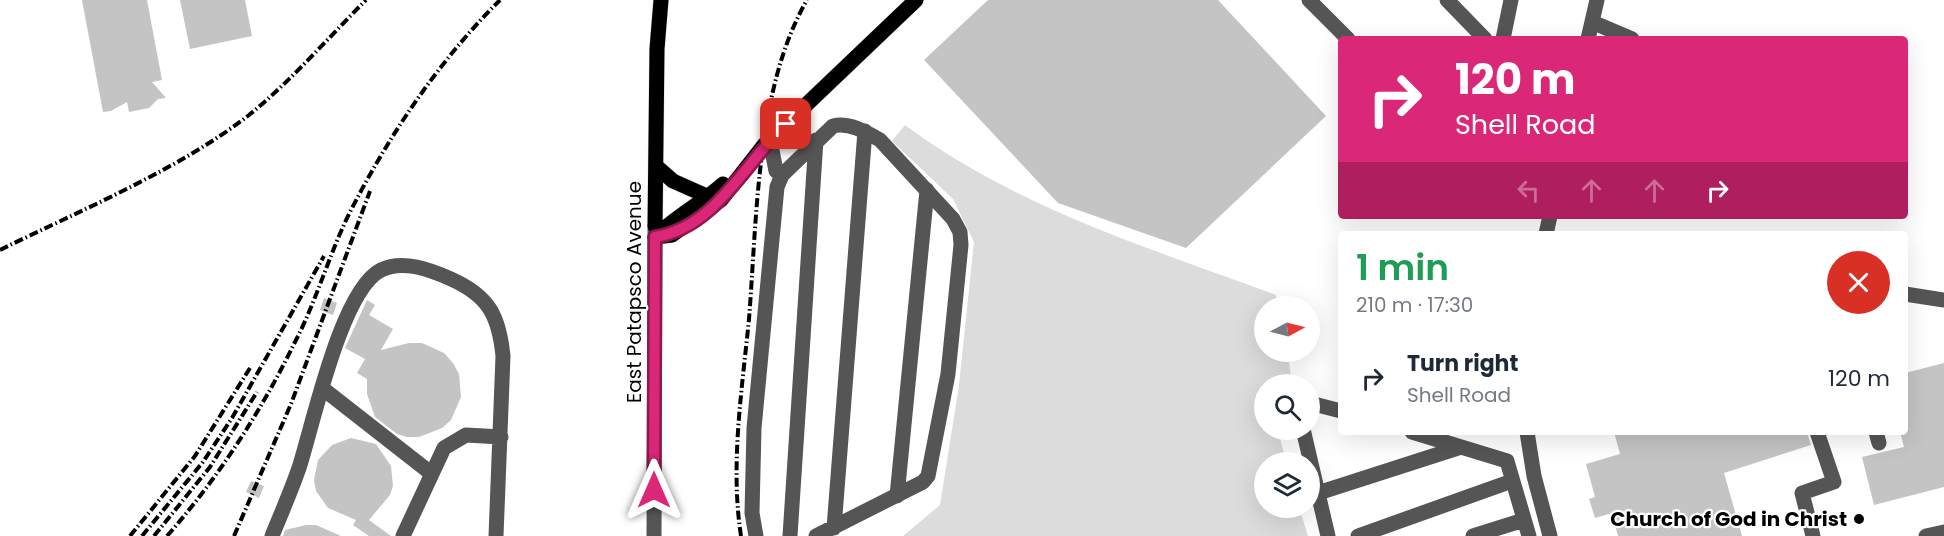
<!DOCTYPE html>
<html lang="en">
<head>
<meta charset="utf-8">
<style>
	body { margin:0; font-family:Poppins,sans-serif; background:#f2f2f3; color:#1f2937; height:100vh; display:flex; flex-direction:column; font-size:22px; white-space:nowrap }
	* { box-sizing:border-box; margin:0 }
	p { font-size:20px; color:#747a83 }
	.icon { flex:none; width:33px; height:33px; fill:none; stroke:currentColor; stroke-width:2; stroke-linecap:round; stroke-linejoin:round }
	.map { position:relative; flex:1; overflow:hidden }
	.panel { position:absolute; left:1338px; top:231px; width:570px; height:204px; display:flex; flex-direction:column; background:#fff; border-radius:6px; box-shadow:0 6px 24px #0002 }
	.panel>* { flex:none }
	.banner { position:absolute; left:1338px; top:36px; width:570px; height:183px; border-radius:6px; box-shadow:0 6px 24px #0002; background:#db2777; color:#fff; overflow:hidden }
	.needle { width:39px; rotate:83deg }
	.tools { position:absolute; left:1254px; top:296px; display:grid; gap:12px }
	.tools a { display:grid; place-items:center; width:66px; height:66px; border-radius:50%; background:#fff; box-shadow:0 6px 24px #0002; font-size:30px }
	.pin { position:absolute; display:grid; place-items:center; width:51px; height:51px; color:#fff; margin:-26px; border-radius:12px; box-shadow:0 3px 9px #0006 }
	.me { position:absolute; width:66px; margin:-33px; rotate:0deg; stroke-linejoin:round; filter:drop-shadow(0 0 4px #0008) }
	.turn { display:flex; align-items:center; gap:21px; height:126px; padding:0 18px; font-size:27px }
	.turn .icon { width:78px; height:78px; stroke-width:2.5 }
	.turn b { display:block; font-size:42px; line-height:51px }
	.lanes { display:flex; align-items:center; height:57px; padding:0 18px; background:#0003; justify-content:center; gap:30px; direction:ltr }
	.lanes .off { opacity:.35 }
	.round { display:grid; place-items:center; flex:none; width:63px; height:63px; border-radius:32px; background:#f2f2f3 }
	.head { display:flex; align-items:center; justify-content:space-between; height:102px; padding:0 18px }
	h1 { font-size:36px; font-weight:600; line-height:45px; color:#1e9e55 }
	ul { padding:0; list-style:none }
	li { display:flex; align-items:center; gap:18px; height:90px; padding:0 18px }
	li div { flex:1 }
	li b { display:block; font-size:22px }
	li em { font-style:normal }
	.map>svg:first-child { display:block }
	.green { fill:#dcdcdc }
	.building { fill:#c4c4c4 }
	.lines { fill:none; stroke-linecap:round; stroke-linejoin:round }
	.major-casing { stroke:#dbdbdb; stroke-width:16 }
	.minor { stroke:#555; stroke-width:15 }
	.major { stroke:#000; stroke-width:15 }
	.rail { stroke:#000; stroke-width:4; stroke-dasharray:9 3 1.5 3; stroke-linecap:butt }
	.route-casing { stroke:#8e194d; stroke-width:15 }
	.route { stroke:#db2777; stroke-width:10 }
	.poi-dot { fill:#000; stroke:#fff; stroke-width:2 }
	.labels { text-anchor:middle; stroke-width:4.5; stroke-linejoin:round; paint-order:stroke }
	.street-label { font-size:20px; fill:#000; stroke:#fff }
	.poi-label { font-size:20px; font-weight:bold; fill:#000; stroke:#fff; text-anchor:end }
</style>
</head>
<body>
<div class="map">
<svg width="1944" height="536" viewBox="0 0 1944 536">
	<rect width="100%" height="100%" fill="#fff"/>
	<!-- green -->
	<path class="green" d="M905,125C1017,208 1147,247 1276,295L1278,306H1264V351H1287L1291,375L1277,384H1264V429H1278L1286,462H1264V507H1299L1308,536H903L940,505L959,385L974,242L953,199L892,141Z"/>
	<!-- building -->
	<path class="building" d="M82,0H147L162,80L152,82L166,98L158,99L149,108L129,112L127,102L111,111L103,112Z
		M180,0H245L252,36L190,49Z
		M988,0H1218L1326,116L1186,248L1058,203L924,60Z
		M324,298L337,303L333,315L320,310Z
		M367,300L375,305L369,315L393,329L381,350L409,343H422L444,353L453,363L459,374L461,397L451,420L442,428L419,437H407L397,434L375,417L367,394V379L357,373L365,359L345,348Z
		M1944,363V487L1874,505L1862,457L1904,447L1900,432H1905V373Z
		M1614,432H1807L1811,445L1724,473L1742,536H1618L1612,513L1595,518L1589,499L1595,497L1586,464L1620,454Z
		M351,438L376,444L391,466L393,486L390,495L369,520L391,536H369L353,525L356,520L328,508L316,491L314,480L318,460L332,445Z
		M251,481L264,486L259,498L246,492Z
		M306,525H316L341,536H283L285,530Z"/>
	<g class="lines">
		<defs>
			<path id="major" d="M657,167L673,181L709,197
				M655,226L657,49L661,0
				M655,237L672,235L721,200L764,145L916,0
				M655,237C676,216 701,204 723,184"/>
		</defs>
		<!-- major casing -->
		<use href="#major" class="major-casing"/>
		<!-- minor -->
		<path class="minor" d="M1309,0L1348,39
			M1447,0L1485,39
			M1592,22L1632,39
			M1503,39L1511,0
			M1588,39L1597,0
			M782,175L833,126C849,122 866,132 880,140L953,219L960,232L961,245L948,374L928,476L923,482L816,536
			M1546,234L1550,216
			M1905,294L1944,300
			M322,388L432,474
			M1310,403L1341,411
			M1303,429L1328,536
			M1412,432L1507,461L1529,536
			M1527,432L1534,476L1550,536
			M1876,432L1879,443
			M1318,493L1461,447
			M897,496L927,190
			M834,528L865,131
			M272,536C281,514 291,491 299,468C313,425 341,290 381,270C403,259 431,270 451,279C489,296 499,316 503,356L496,536
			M403,536L444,448L466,435L501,437
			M654,536L655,226
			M756,536L752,513L754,428L777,187L782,175L776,171L770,140
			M790,536L816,140
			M1358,536L1512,481
			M1473,536L1524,520
			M1813,536L1802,493L1834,482L1817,432
			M1926,536L1944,532"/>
		<!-- major -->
		<use href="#major" class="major"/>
		<!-- rail -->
		<path class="rail" d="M0,250C79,211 180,169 249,115C291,81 328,38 366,0
			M130,536L195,456L250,368
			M142,536L203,462L232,418L324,256
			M154,536L210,467L257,392
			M167,536C219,477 262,410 296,340C317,299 329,255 349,214C389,135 438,62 500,0
			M234,536L291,404L370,191
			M741,536C730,465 742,390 749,319C757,219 756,88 807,0"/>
	</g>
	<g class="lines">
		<defs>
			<path id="route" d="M654,490L655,237C715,228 745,163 786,124"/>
		</defs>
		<!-- route casing -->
		<use href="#route" class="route-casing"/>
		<!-- route -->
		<use href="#route" class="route"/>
	</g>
	<!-- markers -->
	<circle class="poi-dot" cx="1859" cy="519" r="6"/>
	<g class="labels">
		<!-- street labels -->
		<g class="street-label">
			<text transform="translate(634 292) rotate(-90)" y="7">East Patapsco Avenue</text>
		</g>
		<!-- poi labels -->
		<g class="poi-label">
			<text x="1847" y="526">Church of God in Christ</text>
		</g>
	</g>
</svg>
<div class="tools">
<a><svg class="needle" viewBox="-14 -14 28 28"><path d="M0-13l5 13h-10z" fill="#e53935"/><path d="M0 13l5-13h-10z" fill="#747a83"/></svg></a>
<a><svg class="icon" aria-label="search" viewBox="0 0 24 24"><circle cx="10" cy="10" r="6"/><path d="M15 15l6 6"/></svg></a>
<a><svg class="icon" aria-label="layers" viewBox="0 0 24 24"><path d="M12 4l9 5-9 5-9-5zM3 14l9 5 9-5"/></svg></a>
</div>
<div class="pin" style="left:786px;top:124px;background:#d93025"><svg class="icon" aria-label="arrive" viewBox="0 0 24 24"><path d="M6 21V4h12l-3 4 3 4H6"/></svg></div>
<svg class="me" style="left:654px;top:490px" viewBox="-20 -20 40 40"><path d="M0-17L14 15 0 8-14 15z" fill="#db2777" stroke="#fff" stroke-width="4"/></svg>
<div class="banner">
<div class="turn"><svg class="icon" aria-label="right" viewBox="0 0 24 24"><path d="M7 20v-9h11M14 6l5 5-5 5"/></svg><div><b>120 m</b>Shell Road</div></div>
<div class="lanes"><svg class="icon off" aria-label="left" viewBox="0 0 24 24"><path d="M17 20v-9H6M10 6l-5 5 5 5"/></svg><svg class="icon off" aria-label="ahead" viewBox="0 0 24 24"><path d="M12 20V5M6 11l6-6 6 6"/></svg><svg class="icon off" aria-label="ahead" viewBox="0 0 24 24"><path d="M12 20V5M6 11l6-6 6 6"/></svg><svg class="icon" aria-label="right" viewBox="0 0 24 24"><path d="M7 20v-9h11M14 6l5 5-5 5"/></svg></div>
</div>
<section class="panel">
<div class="head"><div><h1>1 min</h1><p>210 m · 17:30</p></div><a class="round" style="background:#d93025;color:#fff"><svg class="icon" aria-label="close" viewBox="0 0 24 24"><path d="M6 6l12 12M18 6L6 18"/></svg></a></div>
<ul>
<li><svg class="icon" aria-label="right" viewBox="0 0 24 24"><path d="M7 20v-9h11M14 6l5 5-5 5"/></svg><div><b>Turn right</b><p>Shell Road</p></div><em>120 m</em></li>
</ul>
</section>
</div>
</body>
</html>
